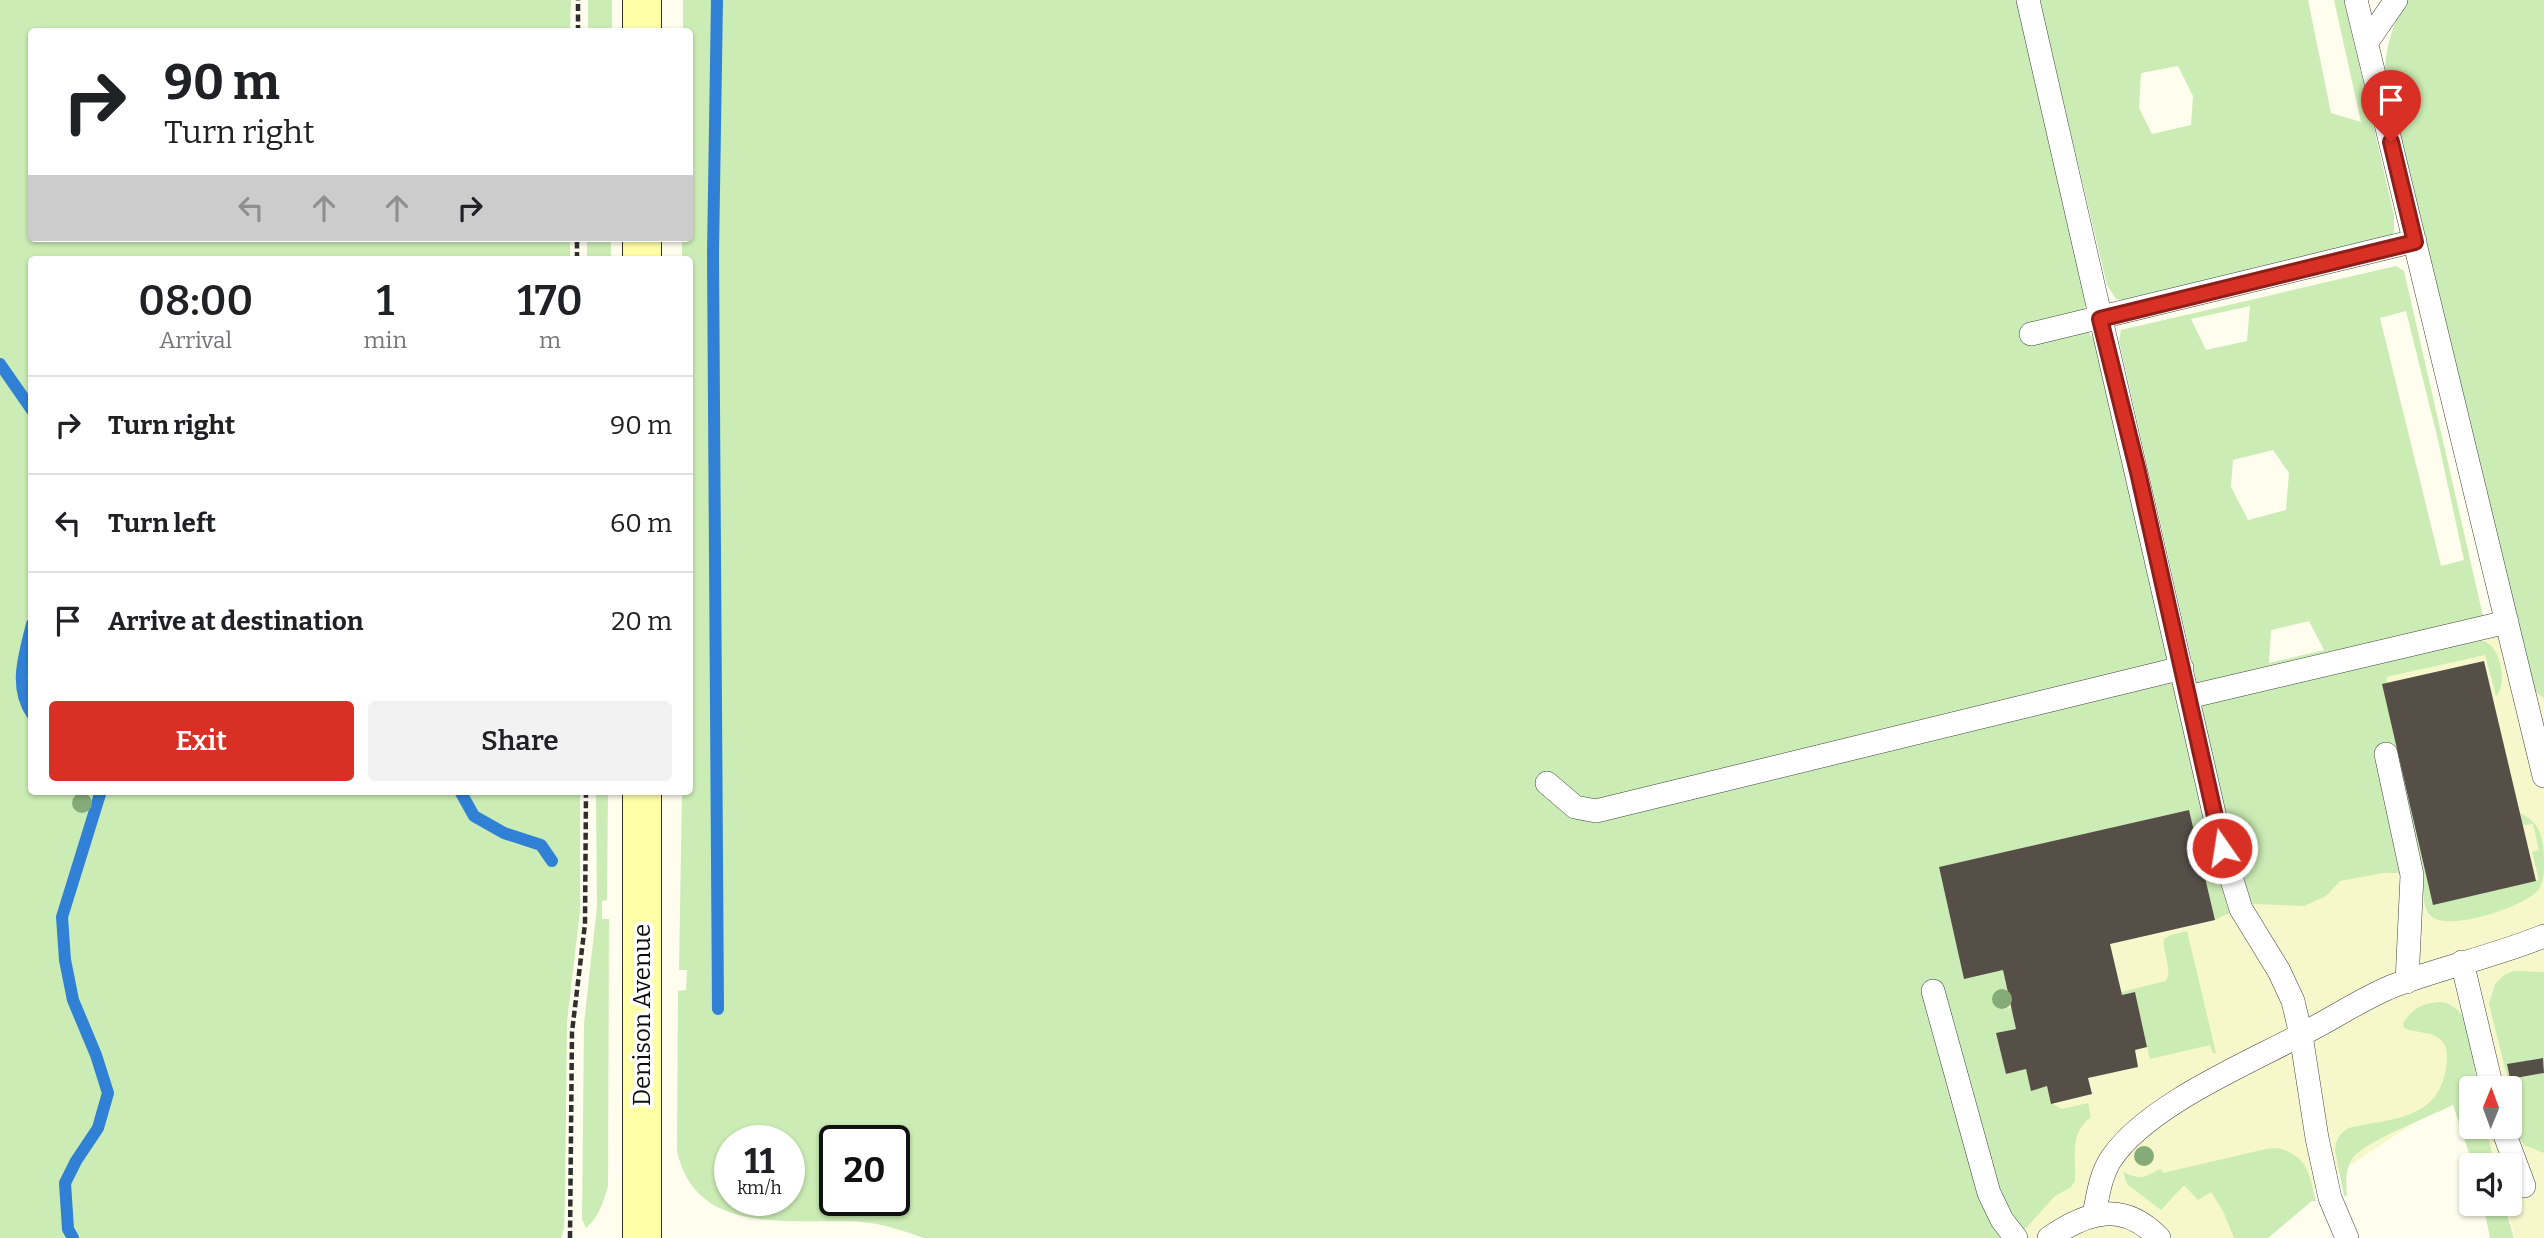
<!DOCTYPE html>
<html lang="en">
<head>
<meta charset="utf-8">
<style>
	body { margin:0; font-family:Bitter,serif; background:#f2f2f2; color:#202124; height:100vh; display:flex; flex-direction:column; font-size:26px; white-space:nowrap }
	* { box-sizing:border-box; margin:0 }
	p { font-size:23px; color:#757577 }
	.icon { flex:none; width:38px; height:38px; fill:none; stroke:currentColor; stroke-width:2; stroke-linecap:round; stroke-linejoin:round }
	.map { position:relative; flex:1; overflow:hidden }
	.details { position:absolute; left:28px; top:256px; width:665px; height:539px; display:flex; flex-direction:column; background:#fff; border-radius:7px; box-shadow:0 2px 5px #0004 }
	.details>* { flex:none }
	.top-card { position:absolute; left:28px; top:28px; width:665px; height:214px; border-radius:7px; box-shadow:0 2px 5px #0004; background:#fff; color:#202124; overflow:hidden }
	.needle { width:46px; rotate:1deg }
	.tools { position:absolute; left:2459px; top:1076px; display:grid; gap:14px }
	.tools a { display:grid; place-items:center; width:63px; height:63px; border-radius:7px; background:#fff; box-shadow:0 2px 5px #0004; font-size:35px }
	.speed { position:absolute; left:714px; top:1125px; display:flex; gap:14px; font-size:35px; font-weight:700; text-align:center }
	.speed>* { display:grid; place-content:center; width:91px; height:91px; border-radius:50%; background:#fff; box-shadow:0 2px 5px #0004; line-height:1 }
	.speed small { font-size:18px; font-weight:400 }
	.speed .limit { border:4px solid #111; border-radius:10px; background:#fff; color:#111 }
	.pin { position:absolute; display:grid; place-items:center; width:60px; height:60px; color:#fff; margin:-72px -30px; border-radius:50% 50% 50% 0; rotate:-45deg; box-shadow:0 0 7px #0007 }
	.pin .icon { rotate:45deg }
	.me { position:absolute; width:77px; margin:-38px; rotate:347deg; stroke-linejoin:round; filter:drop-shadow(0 0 5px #0008) }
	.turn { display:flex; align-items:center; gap:24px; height:147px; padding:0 21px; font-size:32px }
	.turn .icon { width:91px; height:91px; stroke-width:2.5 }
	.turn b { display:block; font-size:49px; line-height:60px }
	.lanes { display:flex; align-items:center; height:66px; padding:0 21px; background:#0003; justify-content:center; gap:35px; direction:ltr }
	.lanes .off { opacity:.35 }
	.eta { display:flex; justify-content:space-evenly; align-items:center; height:119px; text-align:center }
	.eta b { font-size:42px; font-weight:600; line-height:49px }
	.action { display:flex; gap:14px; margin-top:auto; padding:14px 21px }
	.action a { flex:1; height:80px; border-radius:7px; background:#d93025; color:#fff; font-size:28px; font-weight:600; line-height:80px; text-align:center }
	.action a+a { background:#f2f2f2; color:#202124 }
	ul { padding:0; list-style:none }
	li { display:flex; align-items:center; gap:21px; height:98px; padding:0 21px; border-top:2px solid #e0e0e0 }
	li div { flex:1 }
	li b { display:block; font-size:26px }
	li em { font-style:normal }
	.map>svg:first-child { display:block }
	.farmland { fill:#f6f7cb }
	.green { fill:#cbecb4; fill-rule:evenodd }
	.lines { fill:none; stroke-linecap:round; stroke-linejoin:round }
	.stream { stroke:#3081d6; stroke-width:12 }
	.building { fill:#564f48 }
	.lane-casing { stroke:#404040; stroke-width:24 }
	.secondary-casing { stroke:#2f2f2f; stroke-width:40 }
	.path { stroke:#2f2f2f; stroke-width:4.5; stroke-dasharray:7 3.5; stroke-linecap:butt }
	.lane { stroke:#fff; stroke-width:23 }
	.secondary { stroke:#ffffa8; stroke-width:38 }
	.tree { fill:#85ac78 }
	.route-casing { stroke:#8d1f18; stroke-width:18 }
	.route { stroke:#d93025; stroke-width:12 }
	.labels { text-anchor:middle; stroke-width:7; stroke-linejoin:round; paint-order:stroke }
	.street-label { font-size:24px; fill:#0d0d0d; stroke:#fff }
</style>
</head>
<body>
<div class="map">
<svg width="2544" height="1238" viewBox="0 0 2544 1238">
	<rect width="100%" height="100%" fill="#fffded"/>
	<!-- farmland -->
	<path class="farmland" d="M2544,579V1238H2515L2506,1204H2510V1166L2496,1165L2486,1127H2510V1088H2476L2474,1083L2253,1230L2246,1238H1965L1840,774L2207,673L2217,700L2532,628Z"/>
	<!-- green -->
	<path class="green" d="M0,0H571L570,31L32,32V238H570V259H32V791H580V911L567,1022L565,1197L564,1229L561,1238H0Z
		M588,0H612V31H588Z
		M683,0H2018L2087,304L2083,311L2084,322L2091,336L2095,337L2174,680L2233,911L2215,920L2189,810L1939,867L1964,978L2003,970L2007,989L1996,993V1003L2003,1009L2012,1008L2016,1029L1996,1033L2006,1074L2026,1069L2031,1090L2047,1086L2051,1103L2062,1109L2088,1103L2091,1117C2069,1134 2076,1157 2075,1181L2071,1187L2055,1196L2017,1238H924C904,1231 884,1224 862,1222C792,1218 696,1238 677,1151L678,991L686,990L687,970H679L682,791H690V259H682V238H690V32L683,31ZM730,1141H789V1200H730ZM835,1141H894V1200H835Z
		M2039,0H2308L2331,113L2361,122L2334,0H2344L2394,215V233L2391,237L2122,300L2116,299L2107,285ZM2178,66L2193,96L2191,125L2152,134L2139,108L2141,73Z
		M2406,0H2544V698L2535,691L2385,74C2385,46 2393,25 2406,0Z
		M587,238H611V259H587Z
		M2396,266L2404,271L2483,616L2476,620L2197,683L2119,341L2121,330ZM2250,306L2247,341L2206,350L2191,319ZM2406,311L2438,440L2464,560L2441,566L2380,318ZM2273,450L2289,473L2286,510L2248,520L2231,487L2233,460ZM2309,621L2324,650L2269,663L2271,630Z
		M2479,639C2484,642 2490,643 2493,648C2502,659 2506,686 2496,696L2485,655L2386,677L2387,683L2382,684L2433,904L2539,880L2532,852L2539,850L2533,824L2523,825L2520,813C2542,823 2544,841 2544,862C2544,872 2544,880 2539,889C2528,906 2452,930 2434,918C2421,910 2426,896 2420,884C2418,880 2412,876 2408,873H2383L2340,881L2326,896L2304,906L2253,904L2248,898L2244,885L2200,708L2202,704Z
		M596,791H608L607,900L602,901V919H609L608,1186C603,1203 599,1217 586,1228L582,1219L584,1023L597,907Z
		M2187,931L2216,1053H2213L2210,1045L2150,1059L2135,993L2122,995L2121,992L2166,981C2173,968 2162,953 2164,939L2171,935Z
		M2514,971L2544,972V1064L2542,1058L2507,1065L2510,1079L2544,1073V1153L2524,1145L2514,1129L2510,1088L2489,1004L2495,984L2504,975Z
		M2441,1002C2477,1008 2471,1061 2478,1088H2471V1127H2486L2495,1165H2473L2453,1105C2431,1116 2363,1142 2352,1159C2345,1170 2346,1183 2347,1196H2344L2335,1150C2336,1139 2340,1133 2349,1128C2391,1118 2437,1121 2446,1069C2447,1057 2449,1047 2440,1039C2430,1031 2415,1033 2404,1028L2403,1023C2413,1008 2422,1003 2441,1002Z
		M2278,1148C2308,1157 2309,1173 2316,1201H2312L2268,1238H2234L2223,1211L2211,1192L2198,1200L2184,1185L2161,1210L2127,1184L2123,1172C2146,1182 2143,1176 2161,1169L2163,1173L2266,1149Z
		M2483,1204H2504L2514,1238H2490Z"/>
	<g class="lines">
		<!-- stream -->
		<path class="stream" d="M717,0L713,254L718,1009
			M0,364L32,410
			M32,624C25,654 13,686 32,714
			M460,791L474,816L504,833L541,845L552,861
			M73,1238L68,1229L65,1183L76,1161L98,1128L108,1093L96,1055L73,1000L65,960L62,917L101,791"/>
	</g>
	<!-- building -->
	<path class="building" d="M2484,661L2536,881L2433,905L2382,684Z
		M2189,810L2215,920L2110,944L2122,995L2135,992L2147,1047L2135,1050L2138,1067L2088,1078L2092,1094L2051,1104L2047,1086L2031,1091L2026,1069L2006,1074L1996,1033L2016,1029L2003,970L1964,979L1939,867Z
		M2543,1058L2544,1073L2510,1079L2507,1064Z"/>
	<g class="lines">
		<defs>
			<path id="lane" d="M2028,0L2222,848L2241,909L2279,971L2293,1001L2301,1035L2317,1138L2330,1198L2347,1238
				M2356,0L2544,776
				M2367,42L2396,0
				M2031,334L2415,241
				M2188,697L2507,622
				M2386,754L2412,875L2407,982
				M1547,783L1575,807L1596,811L2182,668
				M2462,962L2492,1088
				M1933,991L1989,1193L2002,1220L2016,1238
				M2502,1127L2524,1186
				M2094,1215C2098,1196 2100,1176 2111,1159C2147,1105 2247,1064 2304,1033C2334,1018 2363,998 2393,986C2443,967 2495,956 2544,936
				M2049,1238C2088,1211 2123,1201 2159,1238"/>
			<path id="secondary" d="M642,32V0
				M642,259V238
				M642,1238V791"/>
		</defs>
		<!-- lane casing -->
		<use href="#lane" class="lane-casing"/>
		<!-- secondary casing -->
		<use href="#secondary" class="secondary-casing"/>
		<!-- path -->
		<path class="path" d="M578,32V0
			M577,259V238
			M570,1238L572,1032L585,924L586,791"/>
		<!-- lane -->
		<use href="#lane" class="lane"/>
		<!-- secondary -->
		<use href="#secondary" class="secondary"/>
	</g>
	<!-- trees -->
	<g class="tree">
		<circle cx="82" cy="803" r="10"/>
		<circle cx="2002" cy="999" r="10"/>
		<circle cx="2144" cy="1156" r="10"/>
	</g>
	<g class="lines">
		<defs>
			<path id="route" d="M2222,848L2138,472L2100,319L2415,242L2391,142"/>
		</defs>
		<!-- route casing -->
		<use href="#route" class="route-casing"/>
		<!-- route -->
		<use href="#route" class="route"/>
	</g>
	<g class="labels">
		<!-- street labels -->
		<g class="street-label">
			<text transform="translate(642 1015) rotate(-90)" y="8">Denison Avenue</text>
		</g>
	</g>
</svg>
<div class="tools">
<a><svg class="needle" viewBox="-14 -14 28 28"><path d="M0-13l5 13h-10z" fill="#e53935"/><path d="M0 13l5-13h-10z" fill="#757577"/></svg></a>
<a><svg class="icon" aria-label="sound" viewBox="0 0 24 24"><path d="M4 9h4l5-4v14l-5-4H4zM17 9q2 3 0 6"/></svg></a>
</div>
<div class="speed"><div>11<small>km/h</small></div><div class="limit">20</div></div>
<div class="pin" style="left:2391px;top:142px;background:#d93025"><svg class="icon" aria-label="arrive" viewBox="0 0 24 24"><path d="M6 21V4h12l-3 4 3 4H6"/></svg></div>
<svg class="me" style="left:2222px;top:848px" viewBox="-20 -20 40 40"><circle r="17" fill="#d93025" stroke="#fff" stroke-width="3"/><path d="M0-11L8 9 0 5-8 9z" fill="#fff"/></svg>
<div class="top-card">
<div class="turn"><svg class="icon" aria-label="right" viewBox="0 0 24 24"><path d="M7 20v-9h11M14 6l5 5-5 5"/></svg><div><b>90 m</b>Turn right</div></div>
<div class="lanes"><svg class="icon off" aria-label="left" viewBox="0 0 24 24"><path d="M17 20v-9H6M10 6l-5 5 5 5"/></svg><svg class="icon off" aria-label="ahead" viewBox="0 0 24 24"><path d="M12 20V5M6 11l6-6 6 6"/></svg><svg class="icon off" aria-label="ahead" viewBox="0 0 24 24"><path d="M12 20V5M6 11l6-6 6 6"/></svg><svg class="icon" aria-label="right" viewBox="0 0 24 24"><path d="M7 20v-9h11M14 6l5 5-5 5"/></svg></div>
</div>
<section class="details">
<div class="eta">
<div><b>08:00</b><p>Arrival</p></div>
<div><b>1</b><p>min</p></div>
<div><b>170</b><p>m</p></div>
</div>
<ul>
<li><svg class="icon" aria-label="right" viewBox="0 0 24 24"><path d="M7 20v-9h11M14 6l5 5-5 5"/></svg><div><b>Turn right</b></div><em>90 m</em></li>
<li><svg class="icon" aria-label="left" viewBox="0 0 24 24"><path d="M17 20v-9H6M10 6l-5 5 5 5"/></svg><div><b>Turn left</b></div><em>60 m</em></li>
<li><svg class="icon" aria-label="arrive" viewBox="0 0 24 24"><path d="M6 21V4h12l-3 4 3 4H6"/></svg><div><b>Arrive at destination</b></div><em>20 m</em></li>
</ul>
<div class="action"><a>Exit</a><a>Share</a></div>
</section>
</div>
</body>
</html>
